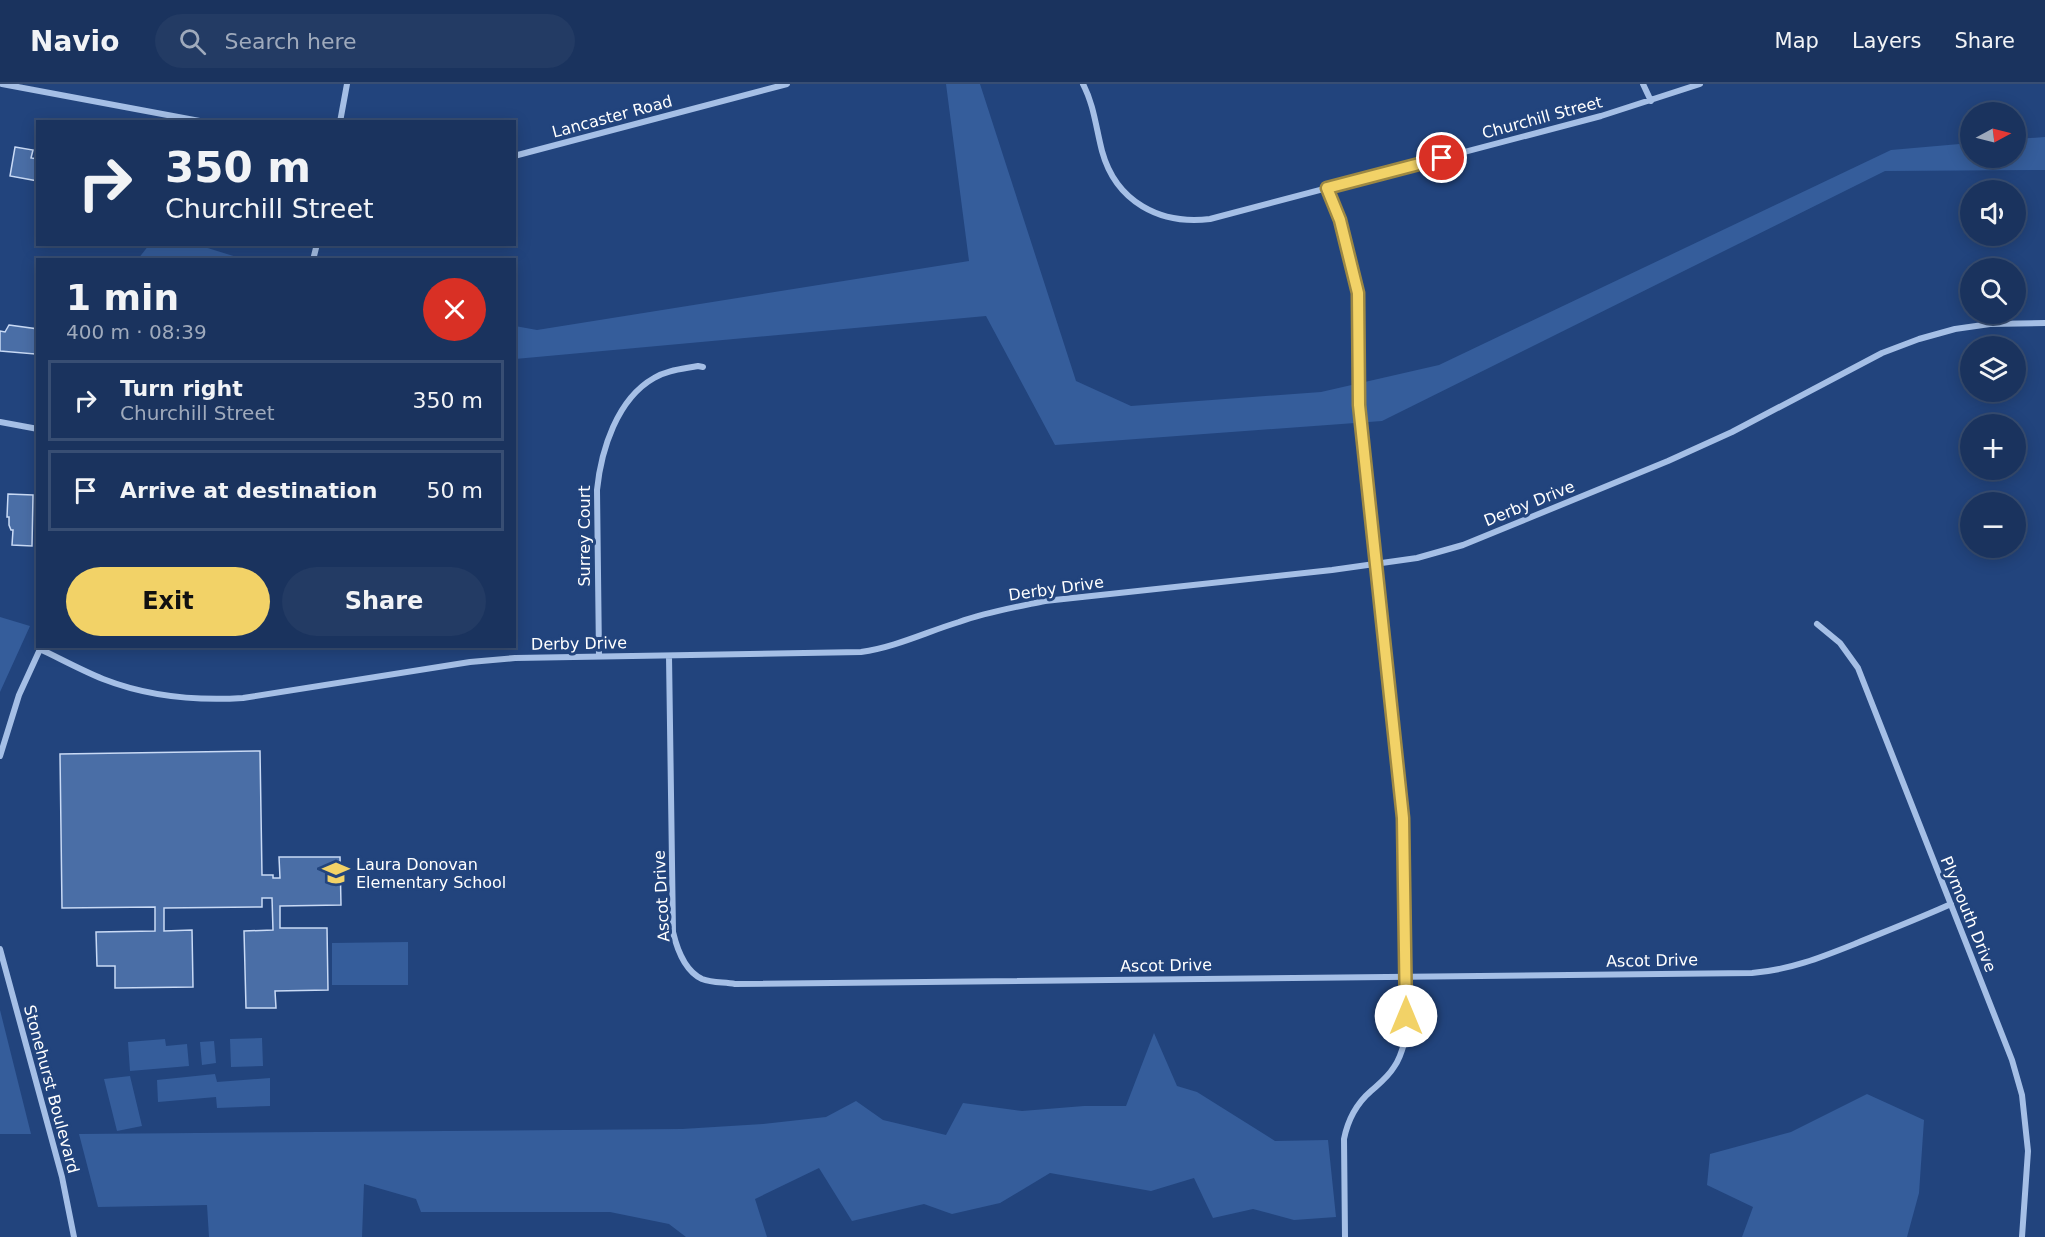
<!DOCTYPE html>
<html lang="en">
<head>
<meta charset="utf-8">
<style>
	body { margin:0; font-family:"DejaVu Sans",sans-serif; background:#233b64; color:#f1f3f6; height:100vh; display:flex; flex-direction:column; font-size:22px; white-space:nowrap }
	* { box-sizing:border-box; margin:0 }
	p { font-size:20px; color:#9faabc }
	.icon { flex:none; width:33px; height:33px; fill:none; stroke:currentColor; stroke-width:2; stroke-linecap:round; stroke-linejoin:round }
	.map { position:relative; flex:1; overflow:hidden }
	.details { position:absolute; left:36px; top:174px; width:480px; height:390px; display:flex; flex-direction:column; background:#1a335e; border-radius:0px; box-shadow:0 3px 15px #0003,0 0 0 2px #384e73 }
	.details>* { flex:none }
	.banner { position:absolute; left:36px; top:36px; width:480px; height:126px; border-radius:0px; box-shadow:0 3px 15px #0003,0 0 0 2px #384e73; background:#1a335e; color:#f1f3f6; overflow:hidden }
	.needle { width:39px; rotate:83deg }
	.tools { position:absolute; left:1960px; top:18px; display:grid; gap:12px }
	.tools a { display:grid; place-items:center; width:66px; height:66px; border-radius:50%; background:#1a335e; box-shadow:0 3px 15px #0003,0 0 0 2px #384e73; font-size:30px }
	.pin { position:absolute; display:grid; place-items:center; width:51px; height:51px; color:#fff; margin:-26px; border:3px solid #fff; border-radius:50%; box-shadow:0 2px 6px #0007 }
	.me { position:absolute; width:66px; margin:-33px; rotate:0deg; stroke-linejoin:round; filter:drop-shadow(0 0 4px #0008) }
	.turn { display:flex; align-items:center; gap:21px; height:126px; padding:0 30px; font-size:27px }
	.turn .icon { width:78px; height:78px; stroke-width:2.5 }
	.turn b { display:block; font-size:42px; line-height:51px }
	.round { display:grid; place-items:center; flex:none; width:63px; height:63px; border-radius:32px; background:#233b64 }
	.overview { display:flex; align-items:center; justify-content:space-between; height:102px; padding:0 30px }
	h1 { font-size:36px; font-weight:700; line-height:45px }
	.cta { display:flex; gap:12px; margin-top:auto; padding:12px 30px }
	.cta a { flex:1; height:69px; border-radius:36px; background:#f2d267; color:#111; font-size:24px; font-weight:700; line-height:69px; text-align:center }
	.cta a+a { background:#233b64; color:#f1f3f6 }
	ul { padding:0; list-style:none }
	li { display:flex; align-items:center; gap:18px; height:81px; margin:0 12px 9px; padding:0 18px; border:3px solid #384e73; border-radius:0px }
	li div { flex:1 }
	li b { display:block; font-size:22px }
	li em { font-style:normal }
	header { display:flex; align-items:center; gap:36px; box-sizing:border-box; height:84px; padding:0 30px; background:#1a335e; border-bottom:2px solid #384e73 }
	header strong { font-size:28px }
	nav { display:flex; gap:33px; margin-inline-start:auto; font-size:21px }
	.search { width:420px; height:54px; background:#233b64; display:flex; align-items:center; gap:15px; box-sizing:border-box; padding:0 21px; border-radius:33px; color:#9faabc; font-size:22px }
	.map>svg:first-child { display:block }
	.green { fill:#355d9b }
	.building { fill:#4a6ea6; stroke:#c9daf5; stroke-width:1.5 }
	.lines { fill:none; stroke-linecap:round; stroke-linejoin:round }
	.minor { stroke:#a5bfe6; stroke-width:6 }
	.route-casing { stroke:#9d8843; stroke-width:15 }
	.route { stroke:#f2d267; stroke-width:10 }
	.labels { text-anchor:middle; stroke-width:6; stroke-linejoin:round; paint-order:stroke }
	.street-label { font-size:16px; fill:#fff; stroke:#22447d }
	.poi-label { font-size:16px; fill:#fff; stroke:#22447d; text-anchor:start }
</style>
</head>
<body>
<header>
<strong>Navio</strong>
<div class="search"><svg class="icon" aria-label="search" viewBox="0 0 24 24"><circle cx="10" cy="10" r="6"/><path d="M15 15l6 6"/></svg>Search here</div>
<nav><a>Map</a><a>Layers</a><a>Share</a></nav>
</header>
<div class="map">
<svg width="2045" height="1153" viewBox="0 0 2045 1153">
	<rect width="100%" height="100%" fill="#22447d"/>
	<!-- green -->
	<path class="green" d="M946,0H980L1076,297L1131,322L1321,308L1439,281L1891,66L1971,59V74H2016V55L2045,53V86L1885,87L1382,337L1055,361L986,232L515,275V242L537,246L969,177Z
		M149,161H198L243,175H138Z
		M0,533L30,542L0,608Z
		M408,858V901H332V859Z
		M0,926L31,1050H0Z
		M1154,949L1177,1002L1197,1008L1275,1057L1328,1056L1336,1133L1294,1136L1253,1125L1213,1134L1194,1094L1151,1107L1050,1089L1000,1119L952,1130L924,1120L852,1137L819,1084L755,1115L767,1153H686L669,1140L610,1128H421L416,1115L364,1100L362,1153H209L207,1121L98,1123L79,1050L682,1045L763,1040L826,1033L856,1017L883,1036L946,1051L963,1019L1022,1027L1084,1022H1126Z
		M262,954L263,982L231,983L230,955Z
		M165,955L166,962L187,960L189,982L130,987L128,958Z
		M214,957L216,979L202,981L200,958Z
		M215,990L217,998L270,994V1022L217,1024L216,1013L158,1018L157,996Z
		M130,992L142,1042L117,1047L104,995Z
		M1867,1010L1924,1036L1919,1109L1907,1153H1742L1753,1123L1707,1101L1710,1070L1791,1048Z"/>
	<!-- building -->
	<path class="building" d="M15,63L33,66L31,74L38,75V97L10,92Z
		M9,241L38,245L35,270L0,267V247L5,248Z
		M8,410L33,411L32,462L12,461L13,446H11L9,441V433H7Z
		M260,667L262,791H273V794H280L279,773H340L341,821L280,822V844H327L328,906L275,907L276,924H246L244,847L273,846L272,814H262V823L164,824V847L192,846L193,903L115,904V882H97L96,848L155,847V823L62,824L60,670Z"/>
	<g class="lines">
		<!-- minor -->
		<path class="minor" d="M2,0L205,38
			M1083,0C1094,21 1096,44 1102,67C1116,118 1160,141 1210,135L1601,32L1700,0
			M1643,0L1651,17
			M340,38L347,0
			M514,72L787,0
			M1327,104L1340,137L1358,209L1359,321L1403,734L1406,952C1403,963 1401,974 1394,983C1388,993 1380,999 1371,1007C1356,1020 1348,1035 1344,1055L1345,1153
			M313,176L317,160
			M0,338L38,345
			M1817,540L1840,559L1858,584L2012,976L2022,1011L2028,1067L2022,1153
			M40,565C61,575 81,586 103,595C149,613 195,617 243,614L470,578L515,574L861,568C896,563 926,548 959,538C987,528 1016,523 1045,517L1332,486L1417,474L1463,461L1668,377L1732,348L1882,269L1919,255L1955,245L1990,240L2045,239
			M599,572L597,406C601,366 617,315 654,294C667,286 683,285 698,282L703,283
			M669,572L673,848C677,865 685,887 702,895C712,899 724,898 735,900L1752,889C1790,886 1822,873 1857,859C1889,846 1920,834 1951,820
			M0,672L19,611L41,563
			M0,865L62,1093L74,1153"/>
	</g>
	<g class="lines">
		<defs>
			<path id="route" d="M1406,932L1403,734L1359,321L1358,209L1340,136L1327,104L1442,74"/>
		</defs>
		<!-- route casing -->
		<use href="#route" class="route-casing"/>
		<!-- route -->
		<use href="#route" class="route"/>
	</g>
	<!-- icons -->
	<defs>
		<symbol id="school-bare" viewBox="-9 -9 18 18"><path d="M0-5L7-2L0 1L-7-2ZM-4 1L0 2.5L4 1V4Q0 6-4 4Z" fill="#f2d267" stroke="#22447d" stroke-width="2.5" paint-order="stroke"/></symbol>
	</defs>
	<g fill-rule="evenodd">
		<use href="#school-bare" x="317" y="770" width="38" height="38"/>
	</g>
	<g class="labels">
		<!-- street labels -->
		<g class="street-label">
			<text transform="translate(612 32) rotate(-15)" y="6">Lancaster Road</text>
			<text transform="translate(1542 33) rotate(-15)" y="6">Churchill Street</text>
			<text transform="translate(1529 419) rotate(-22)" y="6">Derby Drive</text>
			<text transform="translate(584 452) rotate(-90)" y="6">Surrey Court</text>
			<text transform="translate(1056 504) rotate(-8)" y="6">Derby Drive</text>
			<text transform="translate(579 559) rotate(-1)" y="6">Derby Drive</text>
			<text transform="translate(661 812) rotate(-93)" y="6">Ascot Drive</text>
			<text transform="translate(1969 830) rotate(68)" y="6">Plymouth Drive</text>
			<text transform="translate(1652 876) rotate(-1)" y="6">Ascot Drive</text>
			<text transform="translate(1166 881) rotate(-1)" y="6">Ascot Drive</text>
			<text transform="translate(52 1005) rotate(75)" y="6">Stonehurst Boulevard</text>
		</g>
		<!-- poi labels -->
		<g class="poi-label">
			<text x="356" y="786">Laura Donovan<tspan x="356" dy="18">Elementary School</tspan></text>
		</g>
	</g>
</svg>
<div class="tools">
<a><svg class="needle" viewBox="-14 -14 28 28"><path d="M0-13l5 13h-10z" fill="#e53935"/><path d="M0 13l5-13h-10z" fill="#9faabc"/></svg></a>
<a><svg class="icon" aria-label="sound" viewBox="0 0 24 24"><path d="M4 9h4l5-4v14l-5-4H4zM17 9q2 3 0 6"/></svg></a>
<a><svg class="icon" aria-label="search" viewBox="0 0 24 24"><circle cx="10" cy="10" r="6"/><path d="M15 15l6 6"/></svg></a>
<a><svg class="icon" aria-label="layers" viewBox="0 0 24 24"><path d="M12 4l9 5-9 5-9-5zM3 14l9 5 9-5"/></svg></a>
<a>+</a>
<a>−</a>
</div>
<div class="pin" style="left:1442px;top:74px;background:#d93025"><svg class="icon" aria-label="arrive" viewBox="0 0 24 24"><path d="M6 21V4h12l-3 4 3 4H6"/></svg></div>
<svg class="me" style="left:1406px;top:932px" viewBox="-20 -20 40 40"><circle r="19" fill="#fff"/><path d="M0-13L10 11 0 6-10 11z" fill="#f2d267"/></svg>
<div class="banner">
<div class="turn"><svg class="icon" aria-label="right" viewBox="0 0 24 24"><path d="M7 20v-9h11M14 6l5 5-5 5"/></svg><div><b>350 m</b>Churchill Street</div></div>
</div>
<section class="details">
<div class="overview"><div><h1>1 min</h1><p>400 m · 08:39</p></div><a class="round" style="background:#d93025;color:#fff"><svg class="icon" aria-label="close" viewBox="0 0 24 24"><path d="M6 6l12 12M18 6L6 18"/></svg></a></div>
<ul>
<li><svg class="icon" aria-label="right" viewBox="0 0 24 24"><path d="M7 20v-9h11M14 6l5 5-5 5"/></svg><div><b>Turn right</b><p>Churchill Street</p></div><em>350 m</em></li>
<li><svg class="icon" aria-label="arrive" viewBox="0 0 24 24"><path d="M6 21V4h12l-3 4 3 4H6"/></svg><div><b>Arrive at destination</b></div><em>50 m</em></li>
</ul>
<div class="cta"><a>Exit</a><a>Share</a></div>
</section>
</div>
</body>
</html>
